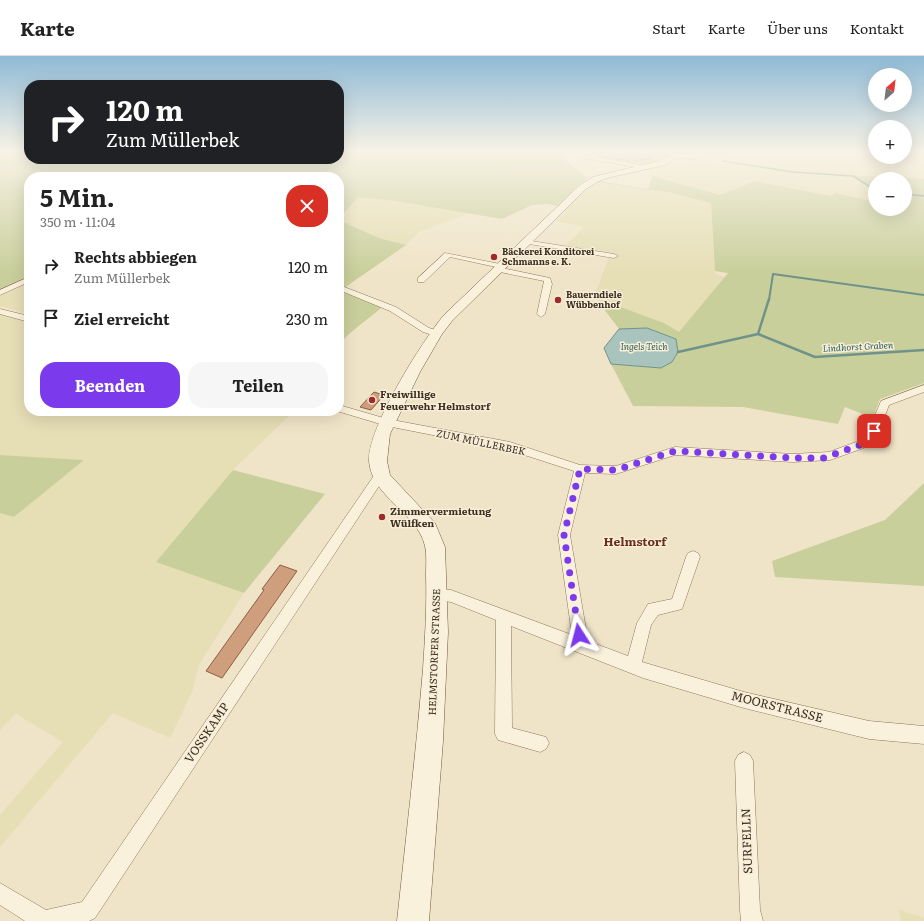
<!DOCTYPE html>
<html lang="de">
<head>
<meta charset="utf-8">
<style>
	body { margin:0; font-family:Literata,serif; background:#f6f6f6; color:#222; height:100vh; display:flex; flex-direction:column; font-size:15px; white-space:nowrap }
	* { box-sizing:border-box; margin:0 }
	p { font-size:13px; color:#767676 }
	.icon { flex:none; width:22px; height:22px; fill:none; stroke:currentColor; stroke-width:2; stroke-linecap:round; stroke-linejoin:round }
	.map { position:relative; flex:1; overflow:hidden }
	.side { position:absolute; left:24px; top:116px; width:320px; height:244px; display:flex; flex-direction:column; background:#fff; border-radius:16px; box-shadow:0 4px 16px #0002 }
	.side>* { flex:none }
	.hud { position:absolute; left:24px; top:24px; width:320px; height:84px; border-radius:16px; box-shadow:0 4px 16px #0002; background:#202124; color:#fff; overflow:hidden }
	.needle { width:26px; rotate:28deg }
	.fabs { position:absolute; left:868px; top:12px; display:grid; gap:8px }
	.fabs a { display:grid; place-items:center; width:44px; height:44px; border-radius:50%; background:#fff; box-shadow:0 4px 16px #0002; font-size:20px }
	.pin { position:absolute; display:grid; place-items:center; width:34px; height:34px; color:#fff; margin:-17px; border-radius:8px; box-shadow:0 2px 6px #0006 }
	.me { position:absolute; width:44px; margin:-22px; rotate:351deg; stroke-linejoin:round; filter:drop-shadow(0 0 3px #0008) }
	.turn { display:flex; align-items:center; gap:14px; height:84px; padding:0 16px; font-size:18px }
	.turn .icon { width:52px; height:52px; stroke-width:2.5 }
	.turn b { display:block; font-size:28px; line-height:34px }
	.round { display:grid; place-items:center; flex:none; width:42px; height:42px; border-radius:16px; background:#f6f6f6 }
	.summary { display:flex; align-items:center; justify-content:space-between; height:68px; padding:0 16px }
	h1 { font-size:24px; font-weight:700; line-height:30px }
	.button { display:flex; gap:8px; margin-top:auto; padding:8px 16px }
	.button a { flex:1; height:46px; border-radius:16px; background:#7c3aed; color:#fff; font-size:16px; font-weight:700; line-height:46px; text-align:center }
	.button a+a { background:#f6f6f6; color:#222 }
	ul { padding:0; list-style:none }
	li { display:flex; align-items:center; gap:12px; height:52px; padding:0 16px }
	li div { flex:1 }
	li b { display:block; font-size:15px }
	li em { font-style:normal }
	header { display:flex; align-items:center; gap:24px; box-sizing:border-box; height:56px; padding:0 20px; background:#fff; border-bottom:1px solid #e0e0e0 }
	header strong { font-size:19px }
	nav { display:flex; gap:22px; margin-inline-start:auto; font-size:14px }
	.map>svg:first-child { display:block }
	.farmland { fill:#e6deb5 }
	.green { fill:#c9cf9b }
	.water { fill:#a9c4bc; stroke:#6f938a }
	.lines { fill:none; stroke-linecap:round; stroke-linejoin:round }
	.stream-far2 { stroke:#6f938a; stroke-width:1.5 }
	.stream-far1 { stroke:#6f938a; stroke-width:2 }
	.stream { stroke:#6f938a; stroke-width:2.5 }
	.building { fill:#cf9f7d; stroke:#8d5f41 }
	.street-casing { stroke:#8d765c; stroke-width:1 }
	.secondary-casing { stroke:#6f573f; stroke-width:1 }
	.street { fill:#faf1dc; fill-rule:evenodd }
	.secondary { fill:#faf1dc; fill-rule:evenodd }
	.route { stroke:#7c3aed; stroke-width:7; stroke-dasharray:0 12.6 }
	.poi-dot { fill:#9e2a2b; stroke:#f7eed8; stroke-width:1.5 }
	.labels { text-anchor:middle; stroke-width:3; stroke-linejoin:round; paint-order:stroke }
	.far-poi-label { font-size:9px; font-weight:bold; fill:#3d2e20; stroke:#f7eed8; text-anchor:start }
	.far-water-label { font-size:9px; font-style:italic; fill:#2f5d5a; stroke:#f7eed8 }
	.poi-label { font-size:10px; font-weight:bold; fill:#3d2e20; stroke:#f7eed8; text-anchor:start }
	.street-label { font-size:10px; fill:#3d2e20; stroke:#f7eed8 }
	.quarter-label { font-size:12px; font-weight:bold; fill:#6b2e1e; stroke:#f7eed8 }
	.near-street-label { font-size:12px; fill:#3d2e20; stroke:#f7eed8 }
</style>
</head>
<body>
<header>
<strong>Karte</strong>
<nav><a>Start</a><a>Karte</a><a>Über uns</a><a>Kontakt</a></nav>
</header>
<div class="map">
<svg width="924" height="865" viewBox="0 0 924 865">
	<rect width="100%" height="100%" fill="#f0e4c8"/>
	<!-- farmland -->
	<path class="farmland" d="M716,96H875V101L905,100L924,102V123L851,119L875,135V146L836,137L831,140L755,125L720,139L652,120L646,114L694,102L732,107H739L714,98L718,97Z
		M595,126L668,136L711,147L715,218L725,221L679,276L664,267L618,250L600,248L596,235L610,199L564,191L584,171L556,165L565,157L566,152Z
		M357,140L396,145L469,157L419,176L406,189L379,182L339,164Z
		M29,226V258L0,250V240Z
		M0,258L29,266V355H294L233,414L157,506L244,537L199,609L192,636L170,682L113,657L0,791V759L63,686L16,658L0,674V457L14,461L83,404L0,399Z
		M899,854L924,862V865H901Z"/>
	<!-- green -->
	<path class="green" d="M0,96H29V103H339V96H555L587,122L559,148L558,150L548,148L532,149L502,163L396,145L358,141L339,163V121H29V220L0,234Z
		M583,96H592L632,105L654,99L651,96H675C666,102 653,109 642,108C623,106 601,102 583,96Z
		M850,119L924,123V327L880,343L873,362L845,351L838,368L743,351L633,350L611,308L661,312L672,306L678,296L676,283L647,272L619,273L600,248L618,250L664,267L679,276L728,217L715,215L711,147L668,136L595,126L599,125L648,133L652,120L720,139L755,125L831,140L836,137L875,146V153H905V123H875V135Z
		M339,164L379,182L406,189L344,232L385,249L350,277L339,288Z
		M0,399L84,404L14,461L0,457Z
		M233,414L325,438L244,537L156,506Z
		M924,427V530L775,521L772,505L885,464Z"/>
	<!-- water -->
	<path class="water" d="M592,96H651L654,99L651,103C633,105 608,105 592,96Z
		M647,272L676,283L678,296L672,306L661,312L611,308L604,292L619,273Z"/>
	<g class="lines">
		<!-- stream-far2 -->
		<path class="stream-far2" d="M723,105L793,116L853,120L875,134
			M905,138L924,140"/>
		<!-- stream-far1 -->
		<path class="stream-far1" d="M769,244L773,218L924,239"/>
		<!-- stream -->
		<path class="stream" d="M758,278L769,243
			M678,296L758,278L815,301L924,294"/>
	</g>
	<!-- building -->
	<path class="building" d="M374,336L384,339L371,354L360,351Z
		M280,509L297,515L222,622L206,615L264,534L262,533Z"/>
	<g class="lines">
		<defs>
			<path id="street" d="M573,96H579L586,99L650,111L647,113L585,102Z
				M712,96H721L696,103L677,102L674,100L677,98L696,99Z
				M525,184L614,198L618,200L614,202L523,187L522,186Z
				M445,197L500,208L504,210L502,212L550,222L552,228L545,258L541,261L537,258L544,225L495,215L494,213L496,211L450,201L424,226H418V222Z
				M29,221V226L0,239V234Z
				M339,229L396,251L429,272L439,275L440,277L436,280L423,276L390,255L339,234Z
				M0,253L29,260V266L0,258Z
				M924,329V336L889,349L877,381L864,392L830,404L793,406L675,399L616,418L585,417L570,479L588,585L628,600L637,567L648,548L672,543L686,501L688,497L693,495L698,497L700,501L682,553L658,559L651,569L642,606L744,636L869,665L924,670V688L869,683L744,652L643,622L511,570L512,672L546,681L549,687L546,693L540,696L498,684L495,678L496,564L451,546L432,543L430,539L432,535L437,533L451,534L572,579L558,479L574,415L509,394L387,370L337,355H339V349L387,363L510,386L580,409L616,410L675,391L793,398L829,396L856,386L868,376L881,345Z
				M382,417L386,418L388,421L381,427L95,862L89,865H25L0,849V827L46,854L82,846L373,421Z
				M744,696L750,699L753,705L760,854L763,865H741L740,854L735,705L738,699Z"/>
			<path id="secondary" d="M676,96H686L665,109L607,122L599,125L586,133L452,265L442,278L420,316L390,378L387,405L390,419L435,467L445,491L448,576L443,685L429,865H397C406,781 416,697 423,613C425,582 427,551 426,519C426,510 427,499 425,490C417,456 372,442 369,405C367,373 422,285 444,259L580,129L593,121L659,105Z"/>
		</defs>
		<!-- street casing -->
		<use href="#street" class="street-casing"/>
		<!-- secondary casing -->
		<use href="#secondary" class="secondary-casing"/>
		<!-- street -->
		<use href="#street" class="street"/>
		<!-- secondary -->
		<use href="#secondary" class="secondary"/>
	</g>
	<!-- sky -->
	<linearGradient id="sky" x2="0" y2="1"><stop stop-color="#8fbad6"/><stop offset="0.44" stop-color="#f8f3e6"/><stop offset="1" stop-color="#f8f3e6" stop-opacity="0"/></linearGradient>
	<rect width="924" height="217" fill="url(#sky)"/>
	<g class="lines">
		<!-- route -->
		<path class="route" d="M579,579L564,479L580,413L616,414L675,395L793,402H824L860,389L873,378L874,375"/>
	</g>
	<!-- markers -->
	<g class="poi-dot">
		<circle cx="494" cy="201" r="4"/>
		<circle cx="558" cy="244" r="4"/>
		<circle cx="372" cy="344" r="4"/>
		<circle cx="382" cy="461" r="4"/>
	</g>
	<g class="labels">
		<!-- far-poi labels -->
		<g class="far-poi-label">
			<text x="502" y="199">Bäckerei Konditorei<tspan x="502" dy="10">Schmanns e. K.</tspan></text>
			<text x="566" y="242">Bauerndiele<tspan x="566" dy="10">Wübbenhof</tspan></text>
		</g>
		<!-- far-water labels -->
		<g class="far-water-label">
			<text x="644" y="294">Ingels Teich</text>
			<text transform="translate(858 291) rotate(-3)" y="3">Lindhorst Graben</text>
		</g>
		<!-- poi labels -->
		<g class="poi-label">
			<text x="380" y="342">Freiwillige<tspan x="380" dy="12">Feuerwehr Helmstorf</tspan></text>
			<text x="390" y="459">Zimmervermietung<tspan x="390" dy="12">Wülfken</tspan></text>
		</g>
		<!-- street labels -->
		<g class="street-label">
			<text transform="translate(481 386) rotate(12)" y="4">ZUM MÜLLERBEK</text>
			<text transform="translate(434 596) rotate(-88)" y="4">HELMSTORFER STRASSE</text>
		</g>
		<!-- quarter labels -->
		<g class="quarter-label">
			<text x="635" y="490">Helmstorf</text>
		</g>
		<!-- near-street labels -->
		<g class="near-street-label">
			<text transform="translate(777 651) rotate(14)" y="4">MOORSTRASSE</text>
			<text transform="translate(207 677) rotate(-56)" y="4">VOSSKAMP</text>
			<text transform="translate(747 785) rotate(-92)" y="4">SURFELLN</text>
		</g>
	</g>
</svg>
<div class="fabs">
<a><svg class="needle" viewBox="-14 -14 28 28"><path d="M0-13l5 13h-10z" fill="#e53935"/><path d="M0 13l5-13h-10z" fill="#767676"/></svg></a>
<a>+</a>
<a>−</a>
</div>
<div class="pin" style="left:874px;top:375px;background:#d93025"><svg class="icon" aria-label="arrive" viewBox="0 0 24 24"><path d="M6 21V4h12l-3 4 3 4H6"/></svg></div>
<svg class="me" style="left:579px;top:579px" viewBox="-20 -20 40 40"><path d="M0-17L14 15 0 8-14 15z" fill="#7c3aed" stroke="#fff" stroke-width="4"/></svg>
<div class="hud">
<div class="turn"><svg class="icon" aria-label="right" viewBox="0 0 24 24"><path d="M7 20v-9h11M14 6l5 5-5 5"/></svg><div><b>120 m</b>Zum Müllerbek</div></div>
</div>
<section class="side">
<div class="summary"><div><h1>5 Min.</h1><p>350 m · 11:04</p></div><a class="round" style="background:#d93025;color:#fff"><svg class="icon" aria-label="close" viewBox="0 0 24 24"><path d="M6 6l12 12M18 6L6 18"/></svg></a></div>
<ul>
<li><svg class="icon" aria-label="right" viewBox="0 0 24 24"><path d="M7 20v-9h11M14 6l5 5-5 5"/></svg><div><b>Rechts abbiegen</b><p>Zum Müllerbek</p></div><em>120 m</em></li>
<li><svg class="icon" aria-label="arrive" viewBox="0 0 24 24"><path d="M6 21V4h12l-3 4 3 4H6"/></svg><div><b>Ziel erreicht</b></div><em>230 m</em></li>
</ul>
<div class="button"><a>Beenden</a><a>Teilen</a></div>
</section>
</div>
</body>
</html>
